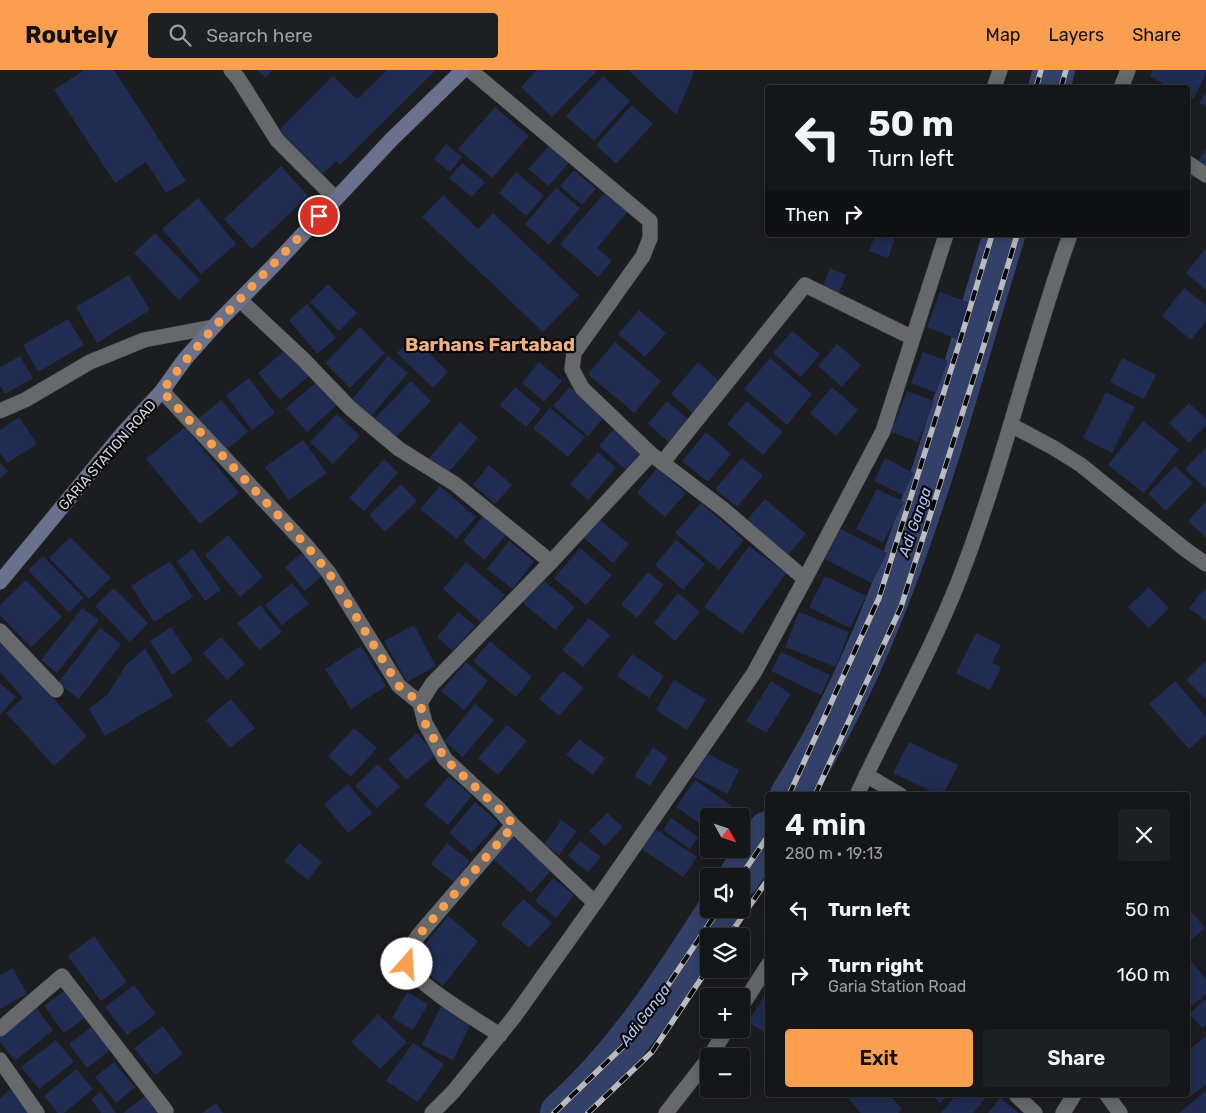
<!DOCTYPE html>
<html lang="en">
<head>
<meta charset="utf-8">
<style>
	body { margin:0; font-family:Rubik,sans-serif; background:#1e1f21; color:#f1f3f6; height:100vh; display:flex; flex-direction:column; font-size:19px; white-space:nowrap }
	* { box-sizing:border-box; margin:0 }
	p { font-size:16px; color:#9d9fa2 }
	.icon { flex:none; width:28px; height:28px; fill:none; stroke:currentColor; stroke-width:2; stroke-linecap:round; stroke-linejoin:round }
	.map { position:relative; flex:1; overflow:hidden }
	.drawer { position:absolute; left:765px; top:722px; width:425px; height:305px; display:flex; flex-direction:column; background:#151618; border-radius:5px; box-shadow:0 2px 12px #0003,0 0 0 1px #343537 }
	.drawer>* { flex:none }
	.banner { position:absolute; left:765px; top:15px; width:425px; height:152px; border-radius:5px; box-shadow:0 2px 12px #0003,0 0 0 1px #343537; background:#151618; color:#f1f3f6; overflow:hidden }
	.needle { width:32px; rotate:130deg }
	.fabs { position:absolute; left:700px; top:738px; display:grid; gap:10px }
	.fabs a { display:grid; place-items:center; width:50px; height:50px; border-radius:5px; background:#151618; box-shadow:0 2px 12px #0003,0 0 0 1px #343537; font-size:25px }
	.pin { position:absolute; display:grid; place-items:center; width:42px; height:42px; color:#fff; margin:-21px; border:2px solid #fff; border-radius:50%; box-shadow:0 1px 5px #0007 }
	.me { position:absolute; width:55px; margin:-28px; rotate:19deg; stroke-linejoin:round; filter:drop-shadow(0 0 4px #0008) }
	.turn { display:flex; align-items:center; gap:18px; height:105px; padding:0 20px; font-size:22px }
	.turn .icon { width:65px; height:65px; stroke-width:2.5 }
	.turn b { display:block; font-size:35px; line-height:42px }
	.then { display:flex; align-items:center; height:48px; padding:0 20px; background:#0003; gap:10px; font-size:19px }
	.round { display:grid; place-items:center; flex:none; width:52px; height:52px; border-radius:5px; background:#1e1f21 }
	.overview { display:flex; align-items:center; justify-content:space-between; height:85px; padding:0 20px }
	h1 { font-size:30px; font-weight:600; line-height:38px }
	.cta { display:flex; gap:10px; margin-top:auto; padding:10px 20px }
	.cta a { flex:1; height:58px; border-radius:5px; background:#fa9f4f; color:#111; font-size:20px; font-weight:600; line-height:58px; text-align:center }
	.cta a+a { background:#1e1f21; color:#f1f3f6 }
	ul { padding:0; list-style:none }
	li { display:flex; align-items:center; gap:15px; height:65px; padding:0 20px }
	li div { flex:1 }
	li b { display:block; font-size:19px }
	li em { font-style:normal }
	header { display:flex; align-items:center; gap:30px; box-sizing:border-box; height:70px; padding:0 25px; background:#fa9f4f; color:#111 }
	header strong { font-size:24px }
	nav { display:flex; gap:28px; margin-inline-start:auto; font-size:18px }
	.search { width:350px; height:45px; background:#1e1f21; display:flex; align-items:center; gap:12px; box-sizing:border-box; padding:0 18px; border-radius:5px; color:#9d9fa2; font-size:19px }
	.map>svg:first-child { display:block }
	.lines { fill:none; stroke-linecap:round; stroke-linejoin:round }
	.river { stroke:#334168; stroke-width:42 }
	.building { fill:#202c51 }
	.minor-casing { stroke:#38393c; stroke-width:16 }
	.tertiary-casing { stroke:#38393c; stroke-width:16 }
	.secondary-casing { stroke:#38393c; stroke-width:16 }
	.minor { stroke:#67686c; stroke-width:15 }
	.tertiary { stroke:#67686c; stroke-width:15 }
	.secondary { stroke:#69718c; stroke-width:15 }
	.rail-casing { stroke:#babbbe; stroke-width:5.5 }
	.rail { stroke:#070708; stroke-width:4; stroke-dasharray:11; stroke-linecap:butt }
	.route { stroke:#fa9f4f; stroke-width:9; stroke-dasharray:0 16.2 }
	.labels { text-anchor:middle; stroke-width:4.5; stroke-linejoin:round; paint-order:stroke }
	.street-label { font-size:14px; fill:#d7d8db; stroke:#070708 }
	.water-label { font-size:15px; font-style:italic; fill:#b1c5fb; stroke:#070708 }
	.district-label { font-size:19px; font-weight:bold; fill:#f1b17e; stroke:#070708 }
</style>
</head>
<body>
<header>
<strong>Routely</strong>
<div class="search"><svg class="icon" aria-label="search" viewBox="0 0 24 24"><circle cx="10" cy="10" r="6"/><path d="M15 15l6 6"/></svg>Search here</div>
<nav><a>Map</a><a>Layers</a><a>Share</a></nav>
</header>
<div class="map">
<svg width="1206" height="1043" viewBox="0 0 1206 1043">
	<rect width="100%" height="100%" fill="#1c1d20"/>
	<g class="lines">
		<!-- river -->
		<path class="river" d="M1049,18L1054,0
			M791,725C898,557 946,354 1004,165
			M740,806L768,762
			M561,1043C625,986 673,911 719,839"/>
	</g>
	<!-- building -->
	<path class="building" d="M84,0H114L186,111L166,123L146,92L115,113L54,20Z
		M257,0H272L266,8Z
		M387,0H436L340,95L336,91L322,105L278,61L333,6L357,29Z
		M537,0H598L552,47L521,17Z
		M628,0H695L676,45Z
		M1153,0H1206V4L1193,29L1188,26V18H1171L1150,6Z
		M603,6L630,31L594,71L566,46Z
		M1206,22V37L1199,33Z
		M632,35L653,54L616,94L596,75Z
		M495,37L529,66L492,108L458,79Z
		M552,72L572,89L549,116L528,99Z
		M446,74L462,87L450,102L434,89Z
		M1206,78V97L1198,92Z
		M462,93L485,112L472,127L449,108Z
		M281,96L308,126L252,179L224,149Z
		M574,100L596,119L582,135L560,116Z
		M1188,100L1194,105L1188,115Z
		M516,102L544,126L526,146L499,123Z
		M556,118L580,138L549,175L525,154Z
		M606,121L629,140L597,178L612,191L598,207L560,174Z
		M443,125L478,159L493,143L579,225L543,262L422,147Z
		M198,128L236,174L201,204L162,159Z
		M155,163L200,210L179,230L134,183Z
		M875,165H896L888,188L869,181Z
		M1206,178V220L1186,203Z
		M830,198L846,205L838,225L822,219Z
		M129,205L150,240L97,273L76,237Z
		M328,214L357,243L339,261L310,232Z
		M1184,218L1206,235V251L1191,270L1162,246Z
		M940,222L973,234L959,270L927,257Z
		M307,234L336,268L317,284L289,250Z
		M639,240L666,263L645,287L618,264Z
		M68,249L84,275L38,302L23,275Z
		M360,257L385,283L350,318L325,293Z
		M792,261L820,284L801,307L773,283Z
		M413,267L448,302L433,318L397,283Z
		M615,272L661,311L634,343L588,304Z
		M837,274L861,295L842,317L818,296Z
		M287,279L310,305L280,330L258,303Z
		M923,282L948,291L936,323L911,313Z
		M20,286L33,308L5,324L0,316V297Z
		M388,286L408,303L368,350L349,333Z
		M770,288L812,324L787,355L744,319Z
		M1122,288L1156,305L1144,329L1110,312Z
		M539,292L562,311L544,332L522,313Z
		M698,292L723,314L696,346L671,324Z
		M249,308L275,343L252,360L226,325Z
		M411,311L431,331L395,368L375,348Z
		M317,312L337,335L307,362L286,338Z
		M515,317L541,339L526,357L500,335Z
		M570,317L605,346L588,366L553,336Z
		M832,317L858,340L836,366L810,343Z
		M907,321L934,331L918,372L891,362Z
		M1106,322L1135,337L1112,383L1083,368Z
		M221,330L248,362L225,381L198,349Z
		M667,331L691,352L672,375L648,354Z
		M747,331L783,362L763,385L727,354Z
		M1189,333L1206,349V355L1189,373L1169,353Z
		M550,338L585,367L568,387L533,358Z
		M337,344L360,366L333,394L310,372Z
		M19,347L37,374L7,393L0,382V360Z
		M1143,351L1179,379L1144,423L1108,395Z
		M460,352L478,368L448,403L429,388Z
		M616,356L643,379L626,400L599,376Z
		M185,357L239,423L200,454L146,389Z
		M706,362L731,384L708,412L682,391Z
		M303,370L327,403L289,430L265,397Z
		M1206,377V419L1185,399Z
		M598,382L616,398L588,430L570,414Z
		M742,388L763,406L737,437L715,419Z
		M885,388L914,403L903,425L874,411Z
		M384,389L398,403L364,441L349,428Z
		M0,393L8,401L0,409Z
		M489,395L512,415L495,434L473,415Z
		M1175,396L1193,413L1166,441L1148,424Z
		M657,398L686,423L665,447L637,423Z
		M401,414L417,431L385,462L369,445Z
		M440,416L476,447L457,469L420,439Z
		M877,419L904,432L883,473L856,459Z
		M765,429L806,464L786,487L745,452Z
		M1206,431V468L1188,451Z
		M701,433L744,470L719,500L675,463Z
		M484,445L507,464L484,490L463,471Z
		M595,446L629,474L613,493L579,464Z
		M841,459L887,483L872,513L825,489Z
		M228,465L263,507L240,527L205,485Z
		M70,467L111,508L89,529L49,488Z
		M676,470L705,494L683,520L655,495Z
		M509,471L534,491L513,519L487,499Z
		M749,476L786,503L742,564L704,537Z
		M580,478L612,505L586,535L554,508Z
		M193,479L221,520L205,531L177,491Z
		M304,481L324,504L305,521L285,497Z
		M43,486L84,528L69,542L28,500Z
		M170,491L193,527L154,552L131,516Z
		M466,492L505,525L482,553L443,519Z
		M648,502L664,515L637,548L621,534Z
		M825,506L866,526L850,558L809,537Z
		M541,508L575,537L555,560L521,531Z
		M26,510L62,547L31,577L0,545V535Z
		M292,513L309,534L282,555L265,535Z
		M1149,517L1169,538L1149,558L1128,537Z
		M1206,517V551L1189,538Z
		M114,518L148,553L130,572L95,536Z
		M678,523L700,542L675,571L654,553Z
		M260,535L282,562L259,580L237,553Z
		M82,538L99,550L57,603L41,590Z
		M458,542L475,556L453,581L437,567Z
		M799,542L849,562L836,597L785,577Z
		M589,548L610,565L583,597L562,580Z
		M414,555L436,596L407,612L384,571Z
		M171,557L193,590L172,605L150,571Z
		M100,558L121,574L79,629L58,613Z
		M976,563L1001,575L992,593L1001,597L990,620L956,603Z
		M221,567L245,594L227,610L203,583Z
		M0,569L87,666L54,696L6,643L23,628L0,602Z
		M490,571L532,607L516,627L473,591Z
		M361,576L386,616L351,639L325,599Z
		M145,578L173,626L105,666L89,639L108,624L126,595Z
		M781,582L830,605L821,625L771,601Z
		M632,584L664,606L649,628L617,606Z
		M1206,590V630L1186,610Z
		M466,592L488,611L464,640L441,621Z
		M563,601L584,618L559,646L539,629Z
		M674,610L706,630L687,660L656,640Z
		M771,611L791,624L766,663L746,651Z
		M1175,611L1206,647V664L1189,679L1149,634Z
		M0,613L16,627L0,645Z
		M231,629L255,658L230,678L206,650Z
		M475,634L494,650L463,687L444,671Z
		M507,655L527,671L498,705L478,688Z
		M354,658L377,678L351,707L328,686Z
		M417,663L436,685L406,710L388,689Z
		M579,669L605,688L593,705L566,685Z
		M909,672L958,695L943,725H939L893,703Z
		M653,677L668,688L650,716L634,706Z
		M706,683L739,700L727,724L694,707Z
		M378,694L400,717L377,738L355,716Z
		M449,706L472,726L448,755L424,735Z
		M695,710L751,750L741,764V746H709V760L676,737Z
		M348,714L372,743L348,763L324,734Z
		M475,732L499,753L472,783L449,763Z
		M607,743L623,757L605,776L589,761Z
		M671,748L698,767L690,779L663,760Z
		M561,750L577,761L559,785L544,775Z
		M654,758L697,787L683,807L640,778Z
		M512,766L551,800L531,823L492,788Z
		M580,771L601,787L588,802L568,786Z
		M299,773L322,792L308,810L284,791Z
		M447,773L470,791L454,812L431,794Z
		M553,808L574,825L556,848L535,831Z
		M523,829L552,853L529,878L501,854Z
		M1189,839L1205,858L1188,873V841Z
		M448,846L478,871L443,916L412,891Z
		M94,866L127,912L101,931L68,886Z
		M1190,890L1206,909V924L1190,937L1188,934V892Z
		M13,898L27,924L0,939V905Z
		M134,915L156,944L127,965L105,937Z
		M69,917L89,945L64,963L44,936Z
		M407,922L428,934L413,960L392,948Z
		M764,926L768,928V965L748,952Z
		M1206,929V955L1202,958L1189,944Z
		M442,934L473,949L453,990L422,975Z
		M34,935L53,960L15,991L0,972V963Z
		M378,944L407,972L380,999L351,972Z
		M95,954L113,978L87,998L69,974Z
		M163,956L183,984L155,1005L134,978Z
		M1206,966V1014L1190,1027L1188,1024V981Z
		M56,970L74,992L39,1019L21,997Z
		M413,973L444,994L418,1032L386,1011Z
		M114,992L135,1017L116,1033L95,1007Z
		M76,999L93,1019L64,1043H58L44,1026Z
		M11,1018L30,1043H0V1029Z
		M1206,1021V1043H1179Z
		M101,1022L116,1043H101L91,1029Z
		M853,1025H890L902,1039L898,1043H861L849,1029Z
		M931,1025H947L941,1033Z
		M956,1025H988L973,1043H941Z
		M145,1026L159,1043H123Z
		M1000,1028L1019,1043H988Z
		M216,1033L223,1043H202Z"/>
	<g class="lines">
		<defs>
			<path id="minor" d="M231,0L238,8L277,70L335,128
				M470,0L650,151V168L643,186L574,283L572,299L582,318L651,384L723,439L805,509
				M994,18L1000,0
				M1188,93L1206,105
				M240,230L303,289L350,338L399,379L455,414L551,492L432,614L420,633L425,653L445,689L498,738L513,755L595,833
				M162,321L305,474L329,503L399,616L420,633
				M1011,355L1054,378L1081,395L1186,480L1206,494
				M663,392L805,215L913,268
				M551,492L651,384
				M0,561L56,620
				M866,705L900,725
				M0,959L62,906L166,1041
				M500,965C481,953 413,912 407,894C403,885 413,874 418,866L513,755
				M0,990L37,1043
				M1016,1025L1035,1043
				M1107,1025L1120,1043
				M432,1043L453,1022L514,947L595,833L754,603L805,509L883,361L946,165
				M1063,1043L1074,1025"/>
			<path id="tertiary" d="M1121,18L1128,0
				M0,341L25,330L90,292L144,270L213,257
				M857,725C890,653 930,584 959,510C1003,397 1029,279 1070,165
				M741,937L768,895
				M710,986L727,959
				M666,1043L709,988"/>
			<path id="secondary" d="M0,512L123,363L162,321L185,289L218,252L274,195L391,70L463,0"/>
		</defs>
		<!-- minor casing -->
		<use href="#minor" class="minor-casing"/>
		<!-- tertiary casing -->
		<use href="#tertiary" class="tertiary-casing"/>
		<!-- secondary casing -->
		<use href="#secondary" class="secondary-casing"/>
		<!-- minor -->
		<use href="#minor" class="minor"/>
		<!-- tertiary -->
		<use href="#tertiary" class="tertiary"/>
		<!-- secondary -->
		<use href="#secondary" class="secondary"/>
		<defs>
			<path id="rail" d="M1036,18L1041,0
				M1061,18L1066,0
				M789,725L879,528L960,271L992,165
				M815,725L901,537L983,278L1017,165
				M741,806L768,766
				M729,866L768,809
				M554,1043L634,966L719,839
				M588,1043L652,982L709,897"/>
		</defs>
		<!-- rail casing -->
		<use href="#rail" class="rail-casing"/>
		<!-- rail -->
		<use href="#rail" class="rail"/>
	</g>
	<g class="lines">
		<!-- route -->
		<path class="route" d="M319,146C266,203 209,257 162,321L305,474L329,503L399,616L420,633L425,653L445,689L498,738L514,755L418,866L406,886L407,894"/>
	</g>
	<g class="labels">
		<!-- street labels -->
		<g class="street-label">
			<text transform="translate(107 385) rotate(-49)" y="5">GARIA STATION ROAD</text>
		</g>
		<!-- water labels -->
		<g class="water-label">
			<text transform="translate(915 452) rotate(-71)" y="5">Adi Ganga</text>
			<text transform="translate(645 945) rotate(-53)" y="5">Adi Ganga</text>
		</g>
		<!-- district labels -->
		<g class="district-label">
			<text x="490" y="281">Barhans Fartabad</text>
		</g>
	</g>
</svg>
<div class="fabs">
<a><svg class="needle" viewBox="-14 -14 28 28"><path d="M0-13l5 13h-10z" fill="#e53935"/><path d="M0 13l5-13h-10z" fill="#9d9fa2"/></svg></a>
<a><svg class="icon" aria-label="sound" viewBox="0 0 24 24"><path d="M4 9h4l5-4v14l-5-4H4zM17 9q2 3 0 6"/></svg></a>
<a><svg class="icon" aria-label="layers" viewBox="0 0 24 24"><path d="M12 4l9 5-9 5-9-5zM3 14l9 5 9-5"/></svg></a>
<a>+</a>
<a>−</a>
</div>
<div class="pin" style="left:319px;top:146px;background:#d93025"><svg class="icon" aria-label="arrive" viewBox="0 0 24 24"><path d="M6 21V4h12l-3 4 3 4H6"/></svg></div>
<svg class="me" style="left:407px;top:894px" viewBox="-20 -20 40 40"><circle r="19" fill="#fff"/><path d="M0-13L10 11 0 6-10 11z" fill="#fa9f4f"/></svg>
<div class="banner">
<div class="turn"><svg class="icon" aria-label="left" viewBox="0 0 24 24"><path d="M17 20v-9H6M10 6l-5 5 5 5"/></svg><div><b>50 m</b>Turn left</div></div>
<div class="then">Then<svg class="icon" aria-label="right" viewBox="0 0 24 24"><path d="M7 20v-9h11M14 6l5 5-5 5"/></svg></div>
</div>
<section class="drawer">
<div class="overview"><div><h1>4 min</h1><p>280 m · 19:13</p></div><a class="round"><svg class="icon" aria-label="close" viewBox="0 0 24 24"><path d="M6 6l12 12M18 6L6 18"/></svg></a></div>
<ul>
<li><svg class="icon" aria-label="left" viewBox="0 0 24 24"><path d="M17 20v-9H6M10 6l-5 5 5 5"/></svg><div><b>Turn left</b></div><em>50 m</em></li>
<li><svg class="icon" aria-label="right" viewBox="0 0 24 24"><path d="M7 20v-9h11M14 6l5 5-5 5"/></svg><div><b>Turn right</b><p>Garia Station Road</p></div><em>160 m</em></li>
</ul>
<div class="cta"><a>Exit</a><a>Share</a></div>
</section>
</div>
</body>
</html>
